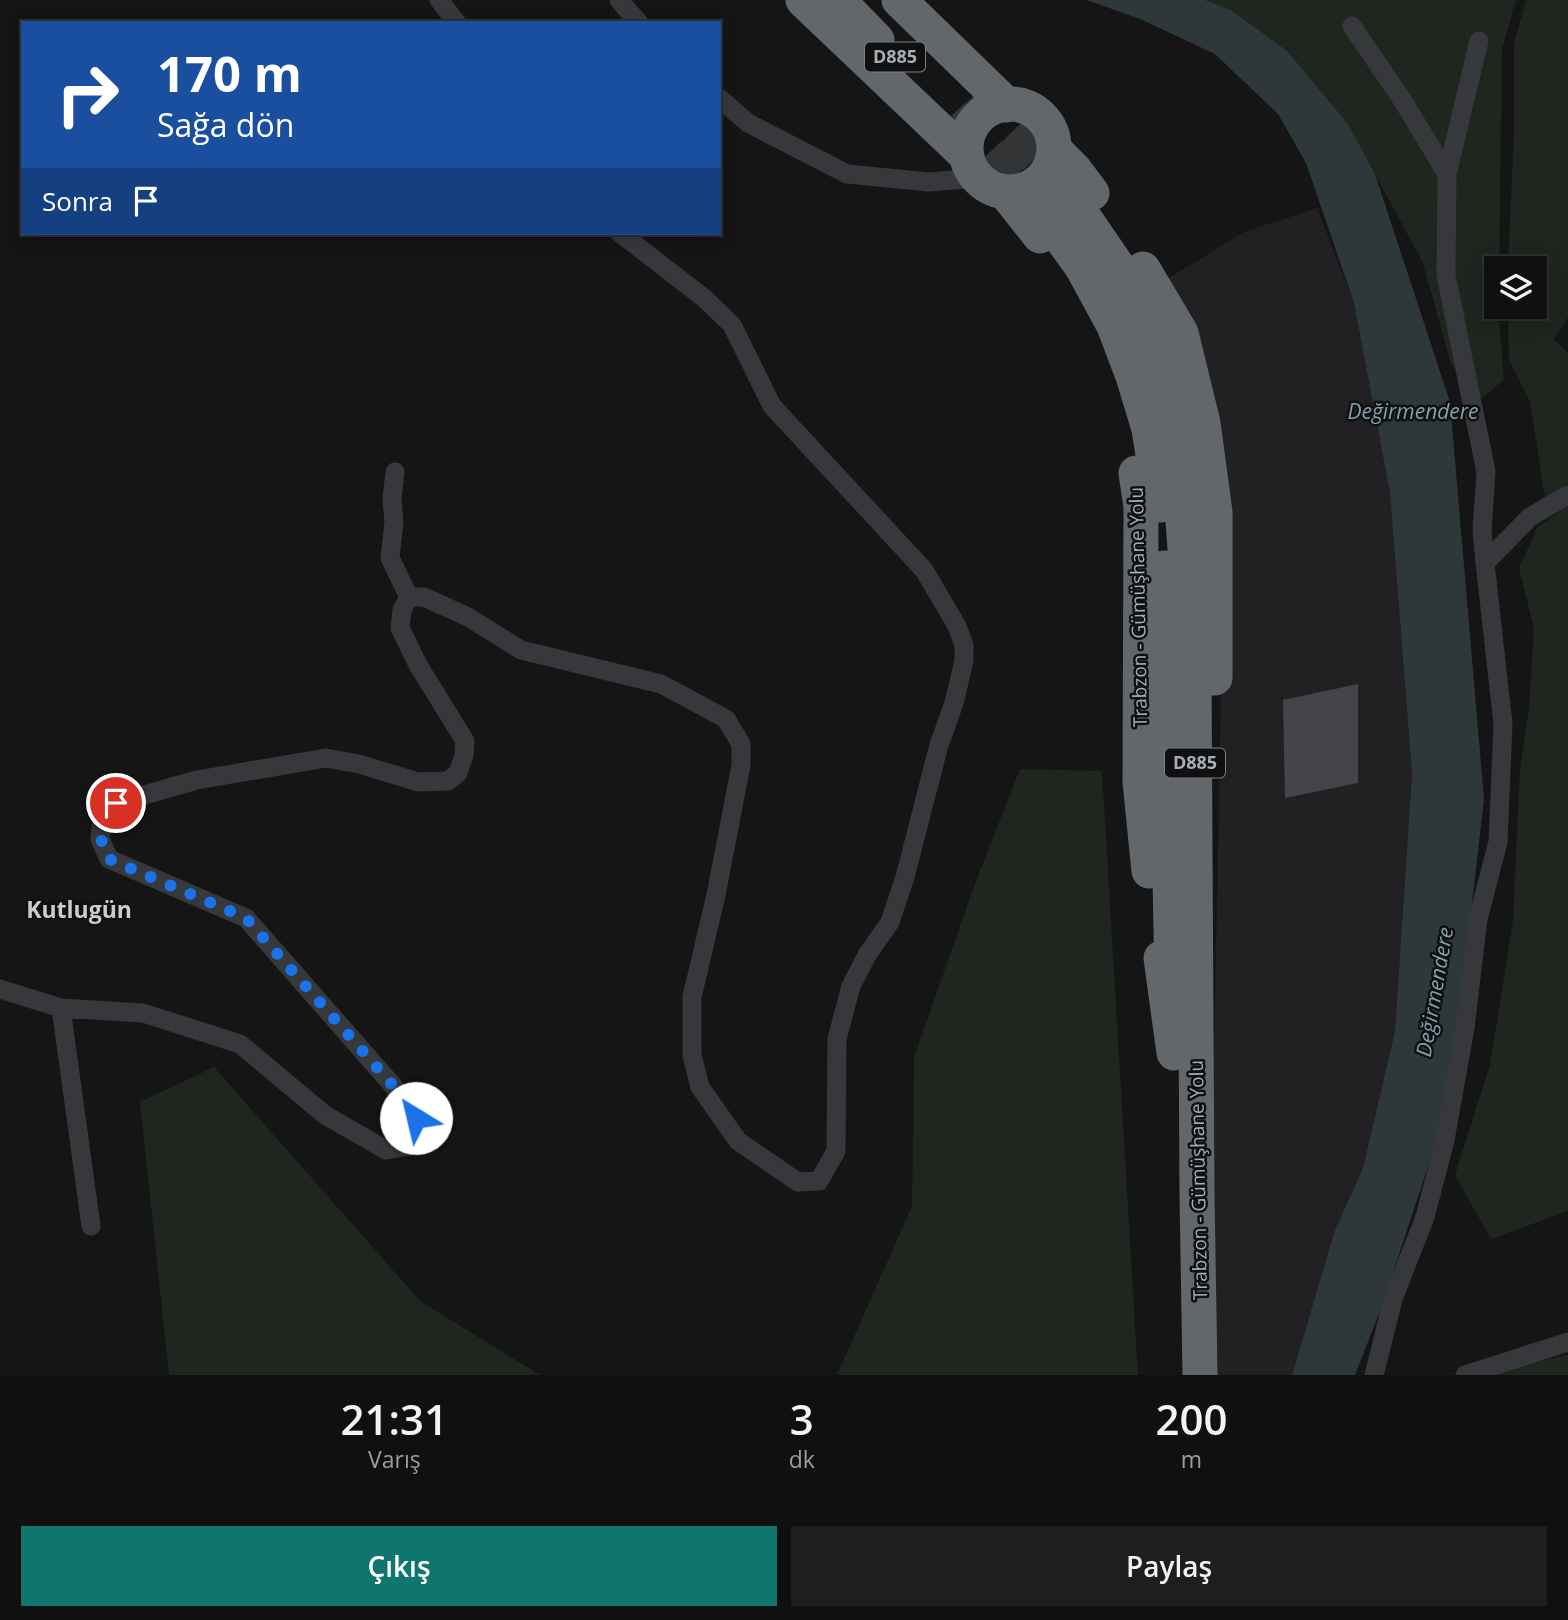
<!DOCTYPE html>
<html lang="tr">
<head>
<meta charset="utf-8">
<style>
	body { margin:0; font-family:"Open Sans",sans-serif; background:#1e1e1e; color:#f1f3f6; height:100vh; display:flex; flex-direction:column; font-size:26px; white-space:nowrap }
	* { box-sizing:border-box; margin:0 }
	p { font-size:23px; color:#9c9d9f }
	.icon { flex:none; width:38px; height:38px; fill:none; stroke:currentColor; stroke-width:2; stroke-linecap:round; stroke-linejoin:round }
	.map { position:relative; height:1375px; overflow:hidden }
	.drawer { display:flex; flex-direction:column; background:#101010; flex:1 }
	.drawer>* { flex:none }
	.top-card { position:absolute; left:21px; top:21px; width:700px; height:214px; border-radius:0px; box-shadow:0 4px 18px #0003,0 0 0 2px #303030; background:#1a4fa0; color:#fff; overflow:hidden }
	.fabs { position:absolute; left:1484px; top:256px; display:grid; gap:14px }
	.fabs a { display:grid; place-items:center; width:63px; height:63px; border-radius:0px; background:#101010; box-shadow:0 4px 18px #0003,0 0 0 2px #303030; font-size:35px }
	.pin { position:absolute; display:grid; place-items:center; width:60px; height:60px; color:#fff; margin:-30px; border:4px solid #fff; border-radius:50%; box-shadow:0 2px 7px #0007 }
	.me { position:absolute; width:77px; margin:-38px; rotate:324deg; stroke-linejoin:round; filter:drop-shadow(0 0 5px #0008) }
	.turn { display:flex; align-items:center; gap:24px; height:147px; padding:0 21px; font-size:32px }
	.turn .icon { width:91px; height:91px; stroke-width:2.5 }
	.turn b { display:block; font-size:49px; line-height:60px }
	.then { display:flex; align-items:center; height:66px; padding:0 21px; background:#0003; gap:14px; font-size:26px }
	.eta { display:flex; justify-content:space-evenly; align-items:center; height:119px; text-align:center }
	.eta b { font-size:42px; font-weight:600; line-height:49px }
	.primary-button { display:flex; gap:14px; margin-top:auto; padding:14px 21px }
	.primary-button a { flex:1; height:80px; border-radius:0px; background:#0f766e; color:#fff; font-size:28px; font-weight:600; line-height:80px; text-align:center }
	.primary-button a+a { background:#1e1e1e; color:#f1f3f6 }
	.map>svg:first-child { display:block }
	.built { fill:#212123 }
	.green { fill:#1f261f }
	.water { fill:#2e383b }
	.building { fill:#444549 }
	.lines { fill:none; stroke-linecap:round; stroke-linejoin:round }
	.highway-tunnel { stroke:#323436; stroke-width:35; stroke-dasharray:35 18; stroke-linecap:butt }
	.street { stroke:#36383b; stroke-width:19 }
	.highway { stroke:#62676c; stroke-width:35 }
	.route { stroke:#1a73e8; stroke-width:12; stroke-dasharray:0 21.6 }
	.labels { text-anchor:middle; stroke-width:5; stroke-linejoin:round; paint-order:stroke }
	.shield { fill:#101011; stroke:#7a7f84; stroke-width:2 }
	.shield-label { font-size:18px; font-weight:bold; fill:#a7aeb6 }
	.street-label { font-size:19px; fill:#a7aeb6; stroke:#101011 }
	.water-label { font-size:21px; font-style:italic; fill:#80a2af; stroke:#101011 }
	.quarter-label { font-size:23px; font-weight:bold; fill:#c8cdd2; stroke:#101011 }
</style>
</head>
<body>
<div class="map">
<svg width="1568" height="1375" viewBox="0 0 1568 1375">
	<rect width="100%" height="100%" fill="#151516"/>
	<!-- built -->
	<path class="built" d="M1317,208L1354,303L1390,493L1412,774L1395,1031L1363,1168L1335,1230L1292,1375H1217L1212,1152L1221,702L1220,570L1164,281L1244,232Z"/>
	<!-- green -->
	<path class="green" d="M1205,0H1516L1502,49L1499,268H1496V306H1498L1504,380L1479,400L1451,364L1423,263L1348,124Z
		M1526,0H1568V317L1553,340L1568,352V484L1545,498L1530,402L1509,360L1508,306H1535V268H1508L1514,131V44Z
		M1568,505V1211L1491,1239L1455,1175L1490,1065L1513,920L1520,768L1529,709L1534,629L1519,568L1537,528Z
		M1020,769L1102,771L1138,1375H837L912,1206L914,1057L976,881Z
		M214,1067L420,1301L540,1375H169L140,1102Z
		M1568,1355V1375H1479L1480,1374Z"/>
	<!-- water -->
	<path class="water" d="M1087,0H1205L1232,11L1287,51L1348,124L1375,174L1450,402L1484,799L1449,1103L1382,1306L1355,1375H1292L1335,1230L1363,1168L1395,1031L1412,774L1390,493L1354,303L1306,163L1278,114L1215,54L1140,19Z"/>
	<!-- building -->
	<path class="building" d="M1358,684V783L1285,798L1283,700Z"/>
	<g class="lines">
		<!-- highway-tunnel -->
		<path class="highway-tunnel" d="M973,96L1060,182
			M952,115L1036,203"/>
		<!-- street -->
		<path class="street" d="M439,0L457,23
			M619,0L639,23
			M1352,26L1403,101L1447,174L1446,275L1486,472L1482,530L1485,563
			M719,98L748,123L847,174L929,182L977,178
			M1447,174L1479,41
			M395,472L392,499L394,522L390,558L409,597
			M0,989L61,1008L143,1013L240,1044L325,1115L386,1150L410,1146L423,1132L409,1104L246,918L109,859L100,839L102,817L116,803L197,780L326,758L359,764L418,782L448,781L458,773L464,755L465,741L418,665L400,628L402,610L409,597H424L468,617L521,650L661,684L726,719L741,744V765L716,895L692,997V1055L700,1087L738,1141L798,1182L819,1181L836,1151L837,1039L851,986L867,955L890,922L905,877L939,745L954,703L964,661V645L957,626L924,570L772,406L732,325L704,298L620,233
			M61,1008L91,1226
			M1374,1375L1393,1299L1425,1217L1445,1140L1465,1028L1478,919L1498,842L1503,724L1485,563L1530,517L1568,495
			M1465,1375L1568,1342"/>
		<!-- highway -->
		<path class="highway" d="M803,0L967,156
			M838,0L877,40
			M899,0L1007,105
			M966 148a44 44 0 1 1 88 0a44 44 0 1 1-88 0Z
			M1054,149L1074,169L1092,193
			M1060,182L1131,286L1153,337L1177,438L1194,673L1197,1194L1200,1375
			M1005,192L1040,236
			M1036,203L1082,267L1114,326L1133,376L1149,429L1161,505
			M1143,269L1181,333L1203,423L1215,512V678
			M1136,473L1141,507L1140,782L1149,871
			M1164,568L1172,981
			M1161,958L1174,1053"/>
	</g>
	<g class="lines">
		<!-- route -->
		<path class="route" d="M116,803C95,824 97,833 109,859L246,918L409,1104L416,1118"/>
	</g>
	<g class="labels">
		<!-- shield labels -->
		<g class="shield">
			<rect x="865" y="42.5" width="60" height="29" rx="5"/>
			<rect x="1165" y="748.5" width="60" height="29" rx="5"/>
		</g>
		<g class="shield-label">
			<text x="895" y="63">D885</text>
			<text x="1195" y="769">D885</text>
		</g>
		<!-- street labels -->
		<g class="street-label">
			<text transform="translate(1138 607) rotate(-91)" y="7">Trabzon - Gümüşhane Yolu</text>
			<text transform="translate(1198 1180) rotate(-91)" y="7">Trabzon - Gümüşhane Yolu</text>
		</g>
		<!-- water labels -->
		<g class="water-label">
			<text x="1413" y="419">Değirmendere</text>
			<text transform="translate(1435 992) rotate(-80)" y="7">Değirmendere</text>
		</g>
		<!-- quarter labels -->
		<g class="quarter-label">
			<text x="79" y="918">Kutlugün</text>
		</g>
	</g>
</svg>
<div class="fabs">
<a><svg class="icon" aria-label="layers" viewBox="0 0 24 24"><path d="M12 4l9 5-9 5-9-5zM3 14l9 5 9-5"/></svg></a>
</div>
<div class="pin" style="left:116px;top:803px;background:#d93025"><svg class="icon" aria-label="arrive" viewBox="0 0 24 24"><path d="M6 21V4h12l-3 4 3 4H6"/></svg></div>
<svg class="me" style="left:416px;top:1118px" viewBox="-20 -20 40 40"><circle r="19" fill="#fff"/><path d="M0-13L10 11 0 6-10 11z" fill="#1a73e8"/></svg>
<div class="top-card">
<div class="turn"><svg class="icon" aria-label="right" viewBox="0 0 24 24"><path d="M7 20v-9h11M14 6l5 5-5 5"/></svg><div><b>170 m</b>Sağa dön</div></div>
<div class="then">Sonra<svg class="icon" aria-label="arrive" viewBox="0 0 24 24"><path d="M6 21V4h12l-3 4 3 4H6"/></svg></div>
</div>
</div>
<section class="drawer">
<div class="eta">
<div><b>21:31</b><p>Varış</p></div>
<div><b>3</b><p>dk</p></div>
<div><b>200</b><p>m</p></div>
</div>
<div class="primary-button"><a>Çıkış</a><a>Paylaş</a></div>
</section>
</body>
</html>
